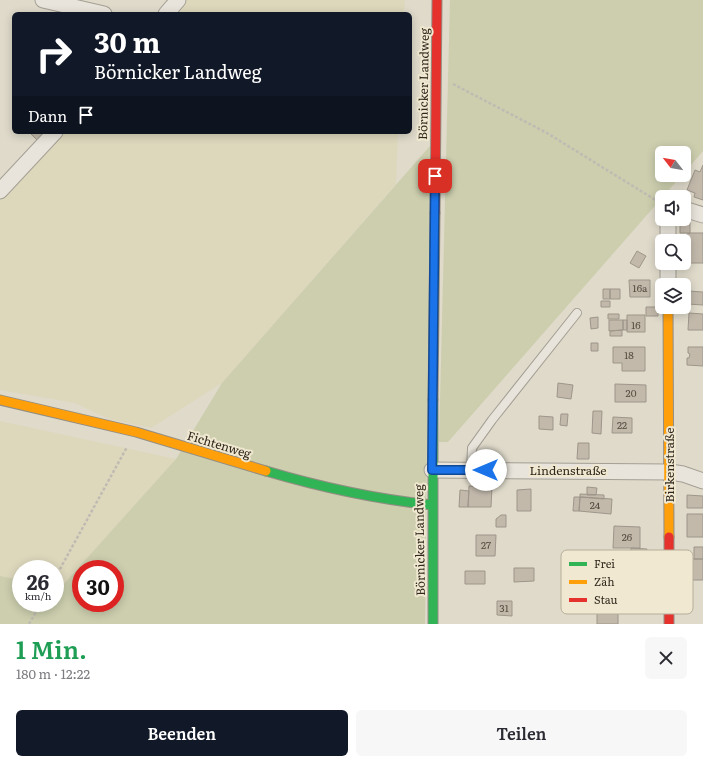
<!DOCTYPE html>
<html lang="de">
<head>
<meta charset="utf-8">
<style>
	body { margin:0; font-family:Literata,serif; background:#f7f7f7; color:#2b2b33; height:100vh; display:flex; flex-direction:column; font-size:15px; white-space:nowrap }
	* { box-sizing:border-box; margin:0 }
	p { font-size:13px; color:#7c7c81 }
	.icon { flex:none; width:22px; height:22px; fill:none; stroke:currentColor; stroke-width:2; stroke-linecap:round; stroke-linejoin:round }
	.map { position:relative; height:624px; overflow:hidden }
	.sheet { display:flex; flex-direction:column; background:#fff; flex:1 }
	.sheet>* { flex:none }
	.hud { position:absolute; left:12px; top:12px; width:400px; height:122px; border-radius:6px; box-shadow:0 2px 10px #0003; background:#111827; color:#fff; overflow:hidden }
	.needle { width:26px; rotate:301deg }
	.buttons { position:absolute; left:655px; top:146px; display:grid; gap:8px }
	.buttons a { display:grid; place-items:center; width:36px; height:36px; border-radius:6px; background:#fff; box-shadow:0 2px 10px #0003; font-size:20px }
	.speed { position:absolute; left:12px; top:560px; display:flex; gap:8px; font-size:20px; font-weight:700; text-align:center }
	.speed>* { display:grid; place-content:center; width:52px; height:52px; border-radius:50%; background:#fff; box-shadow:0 2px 10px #0003; line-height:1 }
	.speed small { font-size:10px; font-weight:400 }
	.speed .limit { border:6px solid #d22; background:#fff; color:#111 }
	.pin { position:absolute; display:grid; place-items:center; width:34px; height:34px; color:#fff; margin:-17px; border-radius:8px; box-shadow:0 2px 6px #0006 }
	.me { position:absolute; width:44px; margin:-22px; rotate:270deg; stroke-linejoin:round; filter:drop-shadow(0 0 3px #0008) }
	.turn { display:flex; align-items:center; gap:14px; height:84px; padding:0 16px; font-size:18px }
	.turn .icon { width:52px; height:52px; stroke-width:2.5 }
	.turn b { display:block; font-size:28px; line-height:34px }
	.then { display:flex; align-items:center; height:38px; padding:0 16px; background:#0003; gap:8px; font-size:15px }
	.round { display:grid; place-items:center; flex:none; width:42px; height:42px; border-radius:6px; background:#f7f7f7 }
	.summary { display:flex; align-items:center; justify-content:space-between; height:68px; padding:0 16px }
	h1 { font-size:24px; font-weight:600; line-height:30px; color:#1e9e55 }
	.cta { display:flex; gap:8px; margin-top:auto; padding:8px 16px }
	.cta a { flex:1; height:46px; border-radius:6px; background:#111827; color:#fff; font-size:16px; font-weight:600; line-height:46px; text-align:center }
	.cta a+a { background:#f7f7f7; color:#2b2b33 }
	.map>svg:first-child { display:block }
	.farmland { fill:#ddd8bc }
	.green { fill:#ccceae; fill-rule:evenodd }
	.building { fill:#c2b9ab; stroke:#9e968a }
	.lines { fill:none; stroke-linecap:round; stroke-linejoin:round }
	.lane-casing { stroke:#a49f94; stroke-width:10 }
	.street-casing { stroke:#a49f94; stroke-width:17 }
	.fast-casing { stroke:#948e83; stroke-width:11 }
	.slow-casing { stroke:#948e83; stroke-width:11 }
	.jam-casing { stroke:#948e83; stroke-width:11 }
	.path { stroke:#c0bbb2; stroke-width:2.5; stroke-dasharray:3 2; stroke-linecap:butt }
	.lane { stroke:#e8e4db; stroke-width:8 }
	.street { stroke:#e8e4db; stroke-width:15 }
	.fast { stroke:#30b455; stroke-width:9 }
	.slow { stroke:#ff9f0a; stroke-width:9 }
	.jam { stroke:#e5322d; stroke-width:9 }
	.route-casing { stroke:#114b97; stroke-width:10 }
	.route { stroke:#1a73e8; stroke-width:7 }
	.labels { text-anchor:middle; stroke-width:4; stroke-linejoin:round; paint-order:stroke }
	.number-label { font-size:10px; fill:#554c40 }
	.street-label { font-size:12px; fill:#31281d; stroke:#f0e8d0 }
	.key { fill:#f0e8d0; stroke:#b7ae9a; stroke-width:1 }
	.key-label { font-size:11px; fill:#31281d }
</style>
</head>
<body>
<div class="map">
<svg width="703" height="624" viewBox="0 0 703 624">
	<rect width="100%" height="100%" fill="#dfdaca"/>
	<!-- farmland -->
	<path class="farmland" d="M186,0H405L404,14H173Z
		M63,132H398L396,184L222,383L151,428L109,419L75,403L0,390V200Z
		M0,421L176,459L61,587L55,586V569H21V580L0,576Z"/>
	<!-- green -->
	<path class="green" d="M450,0H703V151L684,173V153H662V175H682L448,442H439Z
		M430,146L425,624H0V576L21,580V603H55V586L61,587L176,459L222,383ZM81,569H115V603H81Z"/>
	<!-- building -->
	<path class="building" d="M29,132H44L37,140Z
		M703,165V200L694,197L695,193L687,190L695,170L700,172Z
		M680,222H690V233H680Z
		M690,233H703V263H687V234Z
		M637,251L646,256L639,268L630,263Z
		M629,280H650V297H630Z
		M603,289H610V299H603Z
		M610,289H620V299H610Z
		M688,291L703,292V305L688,304Z
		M601,301H610V307H601Z
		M646,307H658V316H646Z
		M689,313L703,314V330H688Z
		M608,314H619V319H608Z
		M627,315H645V332H627Z
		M598,317V328L591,329L590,318Z
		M609,320H623V330L609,331Z
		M623,320H627V330H623Z
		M622,330V336H610V331Z
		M591,343H598V351H591Z
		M613,347H645V371H622V363H613Z
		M688,347H703V366L687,365V358H689L690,354L688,353Z
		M558,383L573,385L571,399L557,397Z
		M615,384L646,385V402H615Z
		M593,411H602L601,434L592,433Z
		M561,414H568L567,426L560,425Z
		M539,416L553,417V430L539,429Z
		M613,417L632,418V433H612Z
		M578,443H589V459H577Z
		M469,486L492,487L491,507H468Z
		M587,487L597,488L596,495H587Z
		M531,489V511H517V490Z
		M460,490L469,491L468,507H459Z
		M580,494L604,495V499L580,497Z
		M687,495L703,496V508H687Z
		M574,497H580L579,511H573Z
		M580,497L612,499L611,514L579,511Z
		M687,514H703V537H687Z
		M501,515H506V527H496V519Z
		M614,526L640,527V548H613Z
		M476,535H496L495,556H476Z
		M694,547H703V559H694Z
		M631,548L647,549V561H631Z
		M683,559H703V580H683Z
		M514,568H534V581L514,582Z
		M465,571H485V584H465Z
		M597,599H618V624H597Z
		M497,601H512V616L497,615Z"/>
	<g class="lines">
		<defs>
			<path id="lane" d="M471,470L472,448L492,420L577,313"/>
			<path id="street" d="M43,0L104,14
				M166,14L178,0
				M0,191L55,132
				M684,209L703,215
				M668,241V225L670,219
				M668,263V285
				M432,470L670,472L683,474L703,481"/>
			<path id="fast" d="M433,400V624
				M266,471C320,487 375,499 432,505"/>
			<path id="slow" d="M668,307L669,537
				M0,400L136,432L266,471
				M433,400L435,213"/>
			<path id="jam" d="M435,213L437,0
				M669,537V624"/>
		</defs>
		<!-- lane casing -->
		<use href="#lane" class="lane-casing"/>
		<!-- street casing -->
		<use href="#street" class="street-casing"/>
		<!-- fast casing -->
		<use href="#fast" class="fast-casing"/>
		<!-- slow casing -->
		<use href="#slow" class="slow-casing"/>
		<!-- jam casing -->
		<use href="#jam" class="jam-casing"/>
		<!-- path -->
		<path class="path" d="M453,84L547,133L662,204
			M55,578L127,447
			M29,624L41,603"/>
		<!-- lane -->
		<use href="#lane" class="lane"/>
		<!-- street -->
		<use href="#street" class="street"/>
		<!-- fast -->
		<use href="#fast" class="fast"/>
		<!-- slow -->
		<use href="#slow" class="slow"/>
		<!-- jam -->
		<use href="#jam" class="jam"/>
	</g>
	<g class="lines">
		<defs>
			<path id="route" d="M435,176L432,470H486"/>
		</defs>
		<!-- route casing -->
		<use href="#route" class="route-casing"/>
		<!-- route -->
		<use href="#route" class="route"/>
	</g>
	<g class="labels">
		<!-- number labels -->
		<g class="number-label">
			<text x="640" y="292">16a</text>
			<text x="636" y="329">16</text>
			<text x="629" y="359">18</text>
			<text x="631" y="397">20</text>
			<text x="622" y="429">22</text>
			<text x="595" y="509">24</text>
			<text x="627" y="541">26</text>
			<text x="486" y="549">27</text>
			<text x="504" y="612">31</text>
		</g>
		<!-- street labels -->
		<g class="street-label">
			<text transform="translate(424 84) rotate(-89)" y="4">Börnicker Landweg</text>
			<text transform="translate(219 445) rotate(17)" y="4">Fichtenweg</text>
			<text transform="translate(670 465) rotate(-90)" y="4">Birkenstraße</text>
			<text x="568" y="475">Lindenstraße</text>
			<text transform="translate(420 540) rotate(-91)" y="4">Börnicker Landweg</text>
		</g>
	</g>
	<!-- legend -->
	<rect x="561" y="550" width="132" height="64" rx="6" class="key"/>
	<rect x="569" y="562" width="18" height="4" fill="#30b455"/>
	<rect x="569" y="580" width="18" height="4" fill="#ff9f0a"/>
	<rect x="569" y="598" width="18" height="4" fill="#e5322d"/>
	<g class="key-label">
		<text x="594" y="568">Frei</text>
		<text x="594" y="586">Zäh</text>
		<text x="594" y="604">Stau</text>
	</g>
</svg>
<div class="buttons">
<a><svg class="needle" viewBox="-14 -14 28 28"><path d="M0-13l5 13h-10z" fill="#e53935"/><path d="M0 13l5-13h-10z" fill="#7c7c81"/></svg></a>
<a><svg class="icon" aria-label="sound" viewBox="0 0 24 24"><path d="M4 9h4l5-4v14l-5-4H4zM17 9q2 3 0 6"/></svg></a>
<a><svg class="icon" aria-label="search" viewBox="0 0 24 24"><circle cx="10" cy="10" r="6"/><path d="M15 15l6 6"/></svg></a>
<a><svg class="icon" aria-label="layers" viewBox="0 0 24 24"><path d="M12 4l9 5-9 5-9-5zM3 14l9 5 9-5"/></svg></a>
</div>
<div class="speed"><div>26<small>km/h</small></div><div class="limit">30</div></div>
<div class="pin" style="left:435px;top:176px;background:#d93025"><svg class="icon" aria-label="arrive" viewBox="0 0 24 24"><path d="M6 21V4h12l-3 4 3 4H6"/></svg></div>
<svg class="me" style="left:486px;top:470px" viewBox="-20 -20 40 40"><circle r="19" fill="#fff"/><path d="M0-13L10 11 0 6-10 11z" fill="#1a73e8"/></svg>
<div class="hud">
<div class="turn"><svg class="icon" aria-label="right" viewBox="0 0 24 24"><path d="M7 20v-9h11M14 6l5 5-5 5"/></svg><div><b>30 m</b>Börnicker Landweg</div></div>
<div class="then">Dann<svg class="icon" aria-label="arrive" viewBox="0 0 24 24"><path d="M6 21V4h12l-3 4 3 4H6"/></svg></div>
</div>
</div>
<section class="sheet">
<div class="summary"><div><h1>1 Min.</h1><p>180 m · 12:22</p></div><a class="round"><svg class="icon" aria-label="close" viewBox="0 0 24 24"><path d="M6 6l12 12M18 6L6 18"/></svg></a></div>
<div class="cta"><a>Beenden</a><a>Teilen</a></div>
</section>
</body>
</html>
